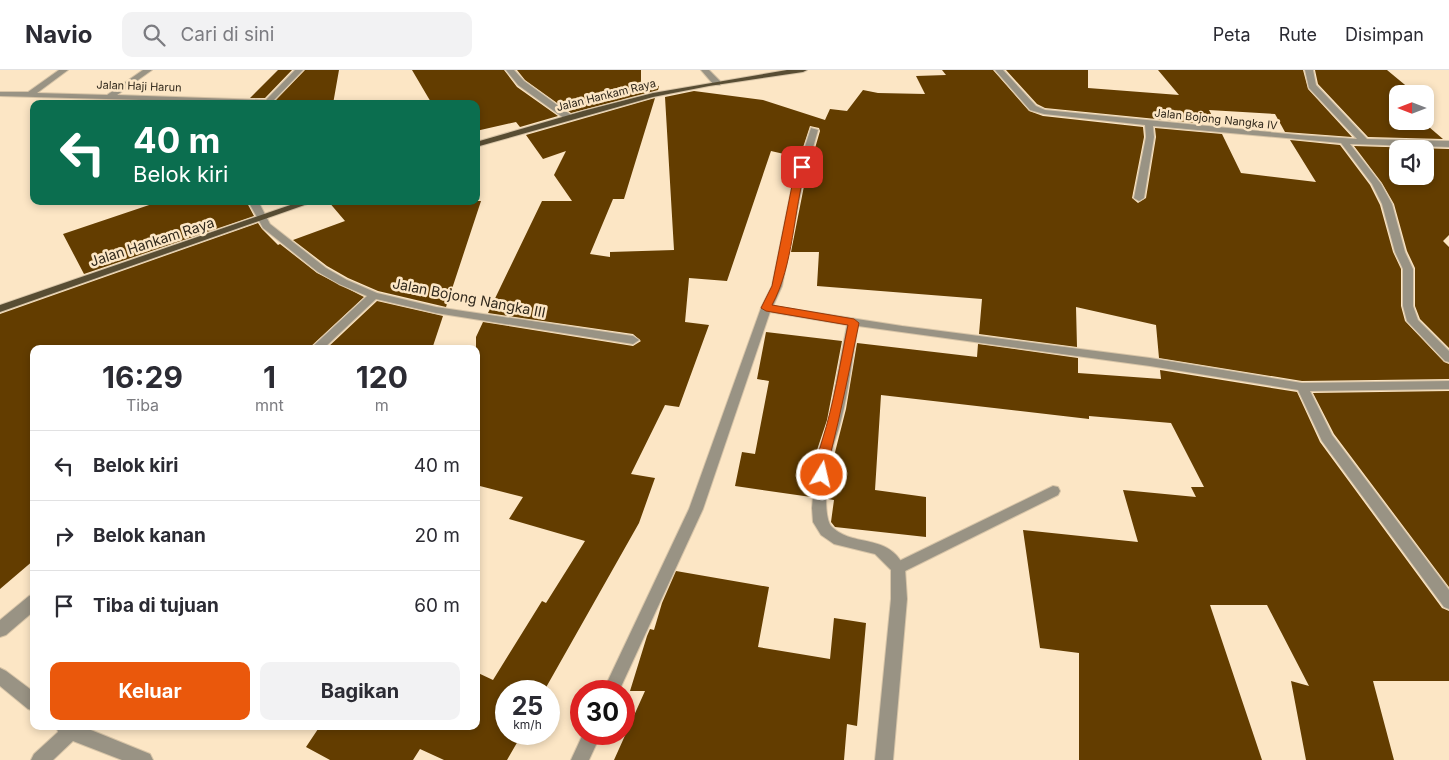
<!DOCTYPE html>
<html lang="id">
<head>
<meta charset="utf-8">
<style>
	body { margin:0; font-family:Inter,sans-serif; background:#f2f2f3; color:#2b2b33; height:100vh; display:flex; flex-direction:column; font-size:19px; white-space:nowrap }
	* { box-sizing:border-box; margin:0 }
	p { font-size:16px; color:#7c7c81 }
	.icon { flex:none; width:28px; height:28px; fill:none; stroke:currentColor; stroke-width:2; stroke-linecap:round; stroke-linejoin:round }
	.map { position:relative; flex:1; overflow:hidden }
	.side { position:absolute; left:30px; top:275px; width:450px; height:385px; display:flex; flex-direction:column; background:#fff; border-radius:10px; box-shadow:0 2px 8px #0003 }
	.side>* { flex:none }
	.banner { position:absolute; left:30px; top:30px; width:450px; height:105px; border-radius:10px; box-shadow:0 2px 8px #0003; background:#0b6e4f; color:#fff; overflow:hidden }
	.needle { width:32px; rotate:270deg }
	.controls { position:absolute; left:1389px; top:15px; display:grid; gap:10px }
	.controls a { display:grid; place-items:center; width:45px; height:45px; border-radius:10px; background:#fff; box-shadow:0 2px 8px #0003; font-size:25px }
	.speed { position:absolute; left:495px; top:610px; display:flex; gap:10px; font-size:25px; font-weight:700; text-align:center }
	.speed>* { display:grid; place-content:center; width:65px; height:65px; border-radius:50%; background:#fff; box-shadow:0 2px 8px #0003; line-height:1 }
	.speed small { font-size:12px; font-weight:400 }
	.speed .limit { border:8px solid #d22; background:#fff; color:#111 }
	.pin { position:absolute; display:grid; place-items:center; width:42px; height:42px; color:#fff; margin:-21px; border-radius:10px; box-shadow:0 2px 8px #0006 }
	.me { position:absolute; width:55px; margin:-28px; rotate:9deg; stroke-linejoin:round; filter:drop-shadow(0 0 4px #0008) }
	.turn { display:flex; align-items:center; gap:18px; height:105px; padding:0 20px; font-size:22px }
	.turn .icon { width:65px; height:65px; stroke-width:2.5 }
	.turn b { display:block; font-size:35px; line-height:42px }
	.eta { display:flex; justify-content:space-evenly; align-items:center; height:85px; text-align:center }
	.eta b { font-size:30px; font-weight:700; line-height:35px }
	.button { display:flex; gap:10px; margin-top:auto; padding:10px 20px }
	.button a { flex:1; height:58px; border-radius:10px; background:#ea580c; color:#fff; font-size:20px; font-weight:700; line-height:58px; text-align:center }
	.button a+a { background:#f2f2f3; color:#2b2b33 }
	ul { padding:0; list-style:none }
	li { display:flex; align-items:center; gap:15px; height:70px; padding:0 20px; border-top:1px solid #e1e1e2 }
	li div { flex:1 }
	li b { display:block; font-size:19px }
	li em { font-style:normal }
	header { display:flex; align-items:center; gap:30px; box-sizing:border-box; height:70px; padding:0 25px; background:#fff; border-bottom:1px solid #e1e1e2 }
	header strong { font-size:24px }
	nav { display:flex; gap:28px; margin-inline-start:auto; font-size:18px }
	.search { width:350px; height:45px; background:#f2f2f3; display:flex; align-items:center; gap:12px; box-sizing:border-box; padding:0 18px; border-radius:10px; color:#7c7c81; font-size:19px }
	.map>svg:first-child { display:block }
	.building { fill:#633d00; fill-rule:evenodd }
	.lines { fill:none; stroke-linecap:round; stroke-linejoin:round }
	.lane-casing { stroke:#d7c4a7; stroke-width:2 }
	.street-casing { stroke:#d7c4a7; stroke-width:2 }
	.primary-casing { stroke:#d7c4a7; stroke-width:2 }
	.lane { fill:#999384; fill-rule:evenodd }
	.street { fill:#999384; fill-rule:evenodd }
	.primary { fill:#584d33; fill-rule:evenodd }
	.route { fill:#ea580c; stroke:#983908 }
	.labels { text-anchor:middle; stroke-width:5; stroke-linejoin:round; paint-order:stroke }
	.far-street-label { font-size:11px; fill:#31291c; stroke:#fce6c5 }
	.street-label { font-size:14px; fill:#31291c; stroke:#fce6c5 }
</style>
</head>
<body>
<header>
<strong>Navio</strong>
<div class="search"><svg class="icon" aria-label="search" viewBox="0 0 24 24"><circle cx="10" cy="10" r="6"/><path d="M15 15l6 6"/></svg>Cari di sini</div>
<nav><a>Peta</a><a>Rute</a><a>Disimpan</a></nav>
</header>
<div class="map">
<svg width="1449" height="690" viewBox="0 0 1449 690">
	<rect width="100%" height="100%" fill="#fce6c5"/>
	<!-- building -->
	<path class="building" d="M278,0H292L265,28H250Z
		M305,0H339L333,34H283L276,30Z
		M412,0H504L517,17L558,46L520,57L516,52L476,61V34H432Z
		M517,0H641V14L659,16L658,20L571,43L525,10Z
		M942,0H993L1029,41L1043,46L1143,57L1144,67L1132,128L1138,133L1146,128L1156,67L1155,58L1222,64L1241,103L1316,112L1290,70L1340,75L1370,115L1380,135L1393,182L1401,199V236L1405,251L1444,292L1449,294V309L1302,311L1159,288L1156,255L1076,237L1077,277L979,264L982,229L817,216L819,182H791L804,116L820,61L819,58L810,56L794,105L797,87L771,81L727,211L689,208L685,252L709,255L679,337L665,335L631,404L655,408L639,453L544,621H545H506V664H522L507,690H444L420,679L413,690H330L306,677L320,656H476V602L493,610L542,531L546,533L585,471L509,449L523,427L476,415V267L483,252L633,276L641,271L633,264L488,243L542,131H572L554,105L566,81L543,89L526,65L655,28L624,129H613L590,184L610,187V182L674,180L665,27L694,21L763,30L825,50L830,39L847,41L863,20L878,23L925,24L916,6L946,5Z
		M1006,0H1088V18L1179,25L1158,0H1303L1308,19L1352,67L1285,62L1275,44L1209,40L1217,55L1045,38L1037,34Z
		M1315,0H1387L1416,24H1398V51H1422L1443,69L1368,67L1318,14Z
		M1354,76L1449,79V165L1443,171L1449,177V278L1420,249L1415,236V198L1407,181L1394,134L1382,113ZM1398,79H1425V106H1398Z
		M161,131H246L254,146L84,204L63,164Z
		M328,131H481L446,237L378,221L348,208L327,196L293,170L345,151Z
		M258,153L262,159L278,175L280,174L317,203L364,227L308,279H34V490L0,519V244Z
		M377,231L443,246L432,279H326Z
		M766,262L842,271L827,350L814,389L811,427L735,416L742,382L755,384L769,311L757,309Z
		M857,273L977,287L978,274L1078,288V303L1161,309L1160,300L1297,322L1320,372L1442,538L1449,541V611H1373L1394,690H1306L1291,611L1309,616L1267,535H1210L1262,690H1079V583L1040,578L1023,460L1138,472L1123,420L1196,427L1191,417H1204L1171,353L1089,346V349L881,325L875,420L926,427V467L835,457L831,452L834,430L828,429L830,402L846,339Z
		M1449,321V517L1334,364L1313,323Z
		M676,501L769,517L758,577L830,589L834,548L866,553L857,656L847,654L844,690H614L645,621H630L647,566L650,559L654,560L662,533Z"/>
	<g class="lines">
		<defs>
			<path id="lane" d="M1053,416L1058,417L1060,421L1058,425L903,502L898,504L893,502L891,498L893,494Z"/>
			<path id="street" d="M59,0H68L37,23L107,25L143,0H152L117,25L266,30L295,0H303L273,31L281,34L0,26V22H28Z
				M506,0H514L524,11L571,45V49H565L518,15Z
				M701,0H709L720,11V15H714Z
				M995,0H1003L1036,36L1045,40L1299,65L1357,69L1309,18L1305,0H1313L1316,15L1367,69L1449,71V77L1350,74L1381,114L1392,134L1405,182L1413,199V236L1418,250L1449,281V292L1445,291L1407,251L1403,236V199L1395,182L1382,134L1372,114L1341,73L1153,56L1154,67L1144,128L1139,131L1134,128L1146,67L1145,55L1044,44L1030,40Z
				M811,58L818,60L802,116L782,216L773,236L902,256L1150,288L1302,313L1449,311V319L1310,321L1332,365L1449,520V539L1444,537L1322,371L1298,320L1150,296L858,256C852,288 849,320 841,350C838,363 833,374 830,387C827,400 822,448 832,457C854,478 888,462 905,498L907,529L893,690H875L891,529V500L875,484L834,474L821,465L813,452L812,438L816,389L829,350L847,255L770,242L703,439L619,621H603L689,439L761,238L772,216L792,116Z
				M248,131H258L270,154L326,198L347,210L377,223L436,237L633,266L639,270L633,274L436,243L376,229L323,279H310L367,226L339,214L318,202L263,158Z
				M34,524V541L6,565L0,567V550L29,526Z
				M0,598L6,601L34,622V641L28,639L0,616Z
				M56,656H81L150,684L153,690H122L73,671L53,690H31L34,684L58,662Z
				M583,664H601L589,690H571Z"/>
			<path id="primary" d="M787,0H807L803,2L709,16L653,27L476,77V72L583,41L653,23Z
				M302,131H316L0,242V235Z"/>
		</defs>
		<!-- lane casing -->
		<use href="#lane" class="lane-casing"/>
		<!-- street casing -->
		<use href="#street" class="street-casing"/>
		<!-- primary casing -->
		<use href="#primary" class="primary-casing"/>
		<!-- lane -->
		<use href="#lane" class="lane"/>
		<!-- street -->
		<use href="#street" class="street"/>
		<!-- primary -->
		<use href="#primary" class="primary"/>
	</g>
	<!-- route -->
	<path class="route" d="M799,95L806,97C793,142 794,194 772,235L854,249L859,253C850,297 841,342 830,386C828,393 830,402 826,409H817C812,398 819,382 822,371C834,333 840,294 848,255L766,241L761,238L772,216L792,116Z"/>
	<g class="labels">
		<!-- far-street labels -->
		<g class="far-street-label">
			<text transform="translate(139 16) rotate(2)" y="4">Jalan Haji Harun</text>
			<text transform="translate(606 25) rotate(-14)" y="4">Jalan Hankam Raya</text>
			<text transform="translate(1216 49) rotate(6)" y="4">Jalan Bojong Nangka IV</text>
		</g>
		<!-- street labels -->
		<g class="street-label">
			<text transform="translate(152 172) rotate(-18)" y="5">Jalan Hankam Raya</text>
			<text transform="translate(469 228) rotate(11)" y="5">Jalan Bojong Nangka III</text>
		</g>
	</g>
</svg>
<div class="controls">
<a><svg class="needle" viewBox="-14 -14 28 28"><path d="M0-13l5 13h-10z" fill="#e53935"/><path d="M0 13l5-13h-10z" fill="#7c7c81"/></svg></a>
<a><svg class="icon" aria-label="sound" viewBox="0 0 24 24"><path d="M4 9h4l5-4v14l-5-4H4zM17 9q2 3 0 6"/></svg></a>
</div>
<div class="speed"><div>25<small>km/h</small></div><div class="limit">30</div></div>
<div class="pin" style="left:802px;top:97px;background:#d93025"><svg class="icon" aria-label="arrive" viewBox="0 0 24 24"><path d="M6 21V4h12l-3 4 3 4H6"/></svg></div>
<svg class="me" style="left:822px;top:405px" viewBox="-20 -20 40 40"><circle r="17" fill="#ea580c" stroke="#fff" stroke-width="3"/><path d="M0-11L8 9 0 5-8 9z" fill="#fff"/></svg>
<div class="banner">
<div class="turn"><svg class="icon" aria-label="left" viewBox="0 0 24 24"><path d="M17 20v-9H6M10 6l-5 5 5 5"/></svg><div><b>40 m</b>Belok kiri</div></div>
</div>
<section class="side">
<div class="eta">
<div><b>16:29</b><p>Tiba</p></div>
<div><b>1</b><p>mnt</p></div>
<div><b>120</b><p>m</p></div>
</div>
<ul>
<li><svg class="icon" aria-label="left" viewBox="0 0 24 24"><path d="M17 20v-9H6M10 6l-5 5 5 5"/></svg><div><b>Belok kiri</b></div><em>40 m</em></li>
<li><svg class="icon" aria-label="right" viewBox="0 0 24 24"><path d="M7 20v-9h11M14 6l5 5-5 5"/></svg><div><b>Belok kanan</b></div><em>20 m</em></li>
<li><svg class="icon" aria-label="arrive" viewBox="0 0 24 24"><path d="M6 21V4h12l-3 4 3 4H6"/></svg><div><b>Tiba di tujuan</b></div><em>60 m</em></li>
</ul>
<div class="button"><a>Keluar</a><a>Bagikan</a></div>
</section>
</div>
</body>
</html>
